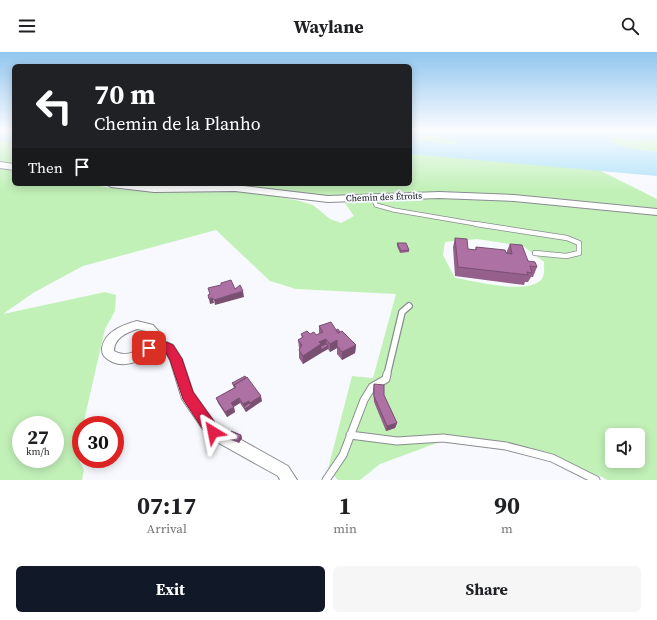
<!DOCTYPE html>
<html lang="en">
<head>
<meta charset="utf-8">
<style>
	body { margin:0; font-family:"Source Serif 4",serif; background:#f6f6f6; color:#202124; height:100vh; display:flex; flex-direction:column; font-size:15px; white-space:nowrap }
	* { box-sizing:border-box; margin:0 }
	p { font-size:13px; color:#757577 }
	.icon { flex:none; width:22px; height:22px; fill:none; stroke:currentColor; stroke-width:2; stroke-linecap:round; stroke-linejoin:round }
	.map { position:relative; height:428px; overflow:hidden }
	.sheet { display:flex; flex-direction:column; background:#fff; flex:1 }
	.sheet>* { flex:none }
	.banner { position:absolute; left:12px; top:12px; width:400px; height:122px; border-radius:6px; box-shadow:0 2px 10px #0003; background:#202124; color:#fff; overflow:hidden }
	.controls { position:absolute; left:605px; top:376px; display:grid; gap:8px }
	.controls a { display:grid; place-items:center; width:40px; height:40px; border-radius:6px; background:#fff; box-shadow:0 2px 10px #0003; font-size:20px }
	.speed { position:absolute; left:12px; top:364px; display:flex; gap:8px; font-size:20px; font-weight:700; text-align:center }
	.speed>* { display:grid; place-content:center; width:52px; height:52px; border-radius:50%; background:#fff; box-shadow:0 2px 10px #0003; line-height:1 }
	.speed small { font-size:10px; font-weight:400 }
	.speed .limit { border:6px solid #d22; background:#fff; color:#111 }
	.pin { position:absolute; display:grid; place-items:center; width:34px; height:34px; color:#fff; margin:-17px; border-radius:8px; box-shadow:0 2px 6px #0006 }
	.me { position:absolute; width:44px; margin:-22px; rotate:325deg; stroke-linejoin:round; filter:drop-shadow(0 0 3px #0008) }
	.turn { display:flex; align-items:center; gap:14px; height:84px; padding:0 16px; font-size:18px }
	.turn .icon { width:52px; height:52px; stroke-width:2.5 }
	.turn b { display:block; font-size:28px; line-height:34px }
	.then { display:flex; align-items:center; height:38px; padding:0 16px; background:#0003; gap:8px; font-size:15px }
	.eta { display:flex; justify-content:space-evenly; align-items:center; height:68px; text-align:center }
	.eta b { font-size:24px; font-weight:700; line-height:28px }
	.primary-button { display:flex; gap:8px; margin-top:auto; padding:8px 16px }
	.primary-button a { flex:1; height:46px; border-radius:6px; background:#111827; color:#fff; font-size:16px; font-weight:700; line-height:46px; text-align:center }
	.primary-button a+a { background:#f6f6f6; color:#202124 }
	header { display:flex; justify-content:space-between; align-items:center; height:52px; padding:0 16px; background:#fff; font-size:18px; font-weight:700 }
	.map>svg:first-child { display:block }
	.green { fill:#c2f1b8; fill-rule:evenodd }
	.water { fill:#b0e2f9; fill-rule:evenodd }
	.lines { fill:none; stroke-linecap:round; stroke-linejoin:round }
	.lane-far3-casing { stroke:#8a8c91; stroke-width:5 }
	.lane-far2-casing { stroke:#8a8c91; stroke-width:6 }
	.lane-far1-casing { stroke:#8a8c91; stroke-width:8 }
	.lane-casing { stroke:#8a8c91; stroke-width:9 }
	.street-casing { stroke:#8a8c91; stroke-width:2 }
	.secondary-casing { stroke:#8a8c91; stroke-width:2 }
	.lane-far3 { stroke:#fff; stroke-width:3.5 }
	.lane-far2 { stroke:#fff; stroke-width:4.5 }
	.lane-far1 { stroke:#fff; stroke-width:5.5 }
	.lane { stroke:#fff; stroke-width:7 }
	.street { fill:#fff; fill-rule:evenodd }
	.secondary { fill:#fff; fill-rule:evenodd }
	.wall { fill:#95618c }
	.shaded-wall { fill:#794f72 }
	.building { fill:#ad71a3; stroke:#794f72 }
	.route { fill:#e11d48; stroke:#92132f }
	.labels { text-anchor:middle; stroke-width:4; stroke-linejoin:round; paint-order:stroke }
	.far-street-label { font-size:9px; fill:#0d0e10; stroke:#f7f9fe }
</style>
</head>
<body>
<header><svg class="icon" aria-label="menu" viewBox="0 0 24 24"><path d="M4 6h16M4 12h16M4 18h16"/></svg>Waylane<svg class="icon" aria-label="search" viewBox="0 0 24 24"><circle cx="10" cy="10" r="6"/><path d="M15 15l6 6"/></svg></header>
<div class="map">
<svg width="657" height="428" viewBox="0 0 657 428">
	<rect width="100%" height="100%" fill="#f7f9fe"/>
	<!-- green -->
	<path class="green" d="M422,84H433L460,91L447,92L416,87Z
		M612,87L657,88V100L629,96L608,89Z
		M0,89L14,90V112L0,110Z
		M410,102L597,117L657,147V157L519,144L351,145L306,143L238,133L171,132H410Z
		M0,115L14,118V132H86L126,138L155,139H249L300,149L313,153L330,167L341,171L354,164L345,151L441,146H491L657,162V428H607L602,425L515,392L448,387L380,412L360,428H338L328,417L352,324L373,326L396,242L296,237L270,229L216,178L83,214L33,241L3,262L105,240L116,243L115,259L105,277L83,373H81L76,402L84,418L82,428H0ZM477,187L523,194L544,210C544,216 545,224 541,228C525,243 476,229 455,226L443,203L445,190ZM21,373H55V407H21ZM612,383H638V409H612Z"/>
	<!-- water -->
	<path class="water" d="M0,78H14V90L0,89Z
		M410,78H657V88L612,87L608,89L629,96L657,100V124L410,102ZM422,84H433L459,91L447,92L416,87Z"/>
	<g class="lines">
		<defs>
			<path id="lane-far3" d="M373,146L376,153L394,158L482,173"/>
			<path id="lane-far2" d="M476,172L567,186L579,191V201L566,204L535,201"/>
			<path id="lane-far1" d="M387,323L402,260L409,254"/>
			<path id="lane" d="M350,383L397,389L443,386L506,394L552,406L596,428
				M326,428L343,403L364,348L372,335L386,327L387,322"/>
			<path id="street" d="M137,269L153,273L160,281L159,287L173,293L182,307L193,340L218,375L288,414L297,428H280L278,424L208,385L182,347L170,308L165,299L155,295C145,310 119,320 104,304C102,302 102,298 102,296C105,279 123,273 137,269ZM137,277L146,279L149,282C146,298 127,307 114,299C114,286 126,281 137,277Z"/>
			<path id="secondary" d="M0,110L14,112V118L0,116Z
				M106,132L154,134L235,133L328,144L439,140L514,143L657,157V163L514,149L439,146L328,150L235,139L154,140L111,135Z"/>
		</defs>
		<!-- lane-far3 casing -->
		<use href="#lane-far3" class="lane-far3-casing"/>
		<!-- lane-far2 casing -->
		<use href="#lane-far2" class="lane-far2-casing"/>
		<!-- lane-far1 casing -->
		<use href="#lane-far1" class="lane-far1-casing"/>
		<!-- lane casing -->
		<use href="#lane" class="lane-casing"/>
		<!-- street casing -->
		<use href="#street" class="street-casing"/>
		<!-- secondary casing -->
		<use href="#secondary" class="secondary-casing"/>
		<!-- lane-far3 -->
		<use href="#lane-far3" class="lane-far3"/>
		<!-- lane-far2 -->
		<use href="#lane-far2" class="lane-far2"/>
		<!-- lane-far1 -->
		<use href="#lane-far1" class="lane-far1"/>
		<!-- lane -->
		<use href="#lane" class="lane"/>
		<!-- street -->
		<use href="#street" class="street"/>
		<!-- secondary -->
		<use href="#secondary" class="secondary"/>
	</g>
	<!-- wall -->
	<path class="wall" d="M455,186L468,197L475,198L476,195L506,201L510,192L528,209L537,215L533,225H531L528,230H525L524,233L455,224L453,195Z
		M397,191L409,198V200L400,201L397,194Z
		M319,274L336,278L340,280L356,293L355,301L342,308L337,302V296L330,300L328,297L303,312L299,306V296L298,288L302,286L301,282H310L316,283L319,282Z
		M232,331L262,349L246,360L240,351L233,355L235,360L227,365L218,351L216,346L234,336Z
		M374,332L384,343L397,371L395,376L386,379L374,350L373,337Z
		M241,383L242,386L239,391L228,387V385Z"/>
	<!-- shaded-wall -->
	<path class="shaded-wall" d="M243,239L244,245L215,253L214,248Z
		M213,246L214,251L210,252L209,247Z
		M326,287V294H328V297L322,300L303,312V304L319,290Z
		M337,288V296L330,300V292Z
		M356,293L355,301L342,308V300Z
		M261,344L262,349L251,356L250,351Z
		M239,346L240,351L232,356L231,351Z
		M249,349L250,354L251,353V356L246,360L243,352Z
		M234,355L235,360L227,365L225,360Z
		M397,371L395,376L386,379L387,374Z
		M241,383L242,386L239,391L238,389Z"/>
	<!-- building -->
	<path class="building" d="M455,186L467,187L468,197L476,198V195L505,198L506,201L512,202L510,192L522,193L528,209L535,210L537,215L530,214L532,221L527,220L528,223L458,215Z
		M397,191H406L409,198L401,199Z
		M231,228L235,237L240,233L243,239L214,248L213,246L209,247L208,243L210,242L208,236L221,233V231Z
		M331,270L338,281L342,279L356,293L342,300L337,294V288L330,292L326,287L319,290L321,292L303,304L299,298L302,293L298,288L303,285L301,282L307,279L310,282L314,280L316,283L323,280L319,274Z
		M338,277L340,280L338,281L336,278Z
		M326,292L328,294L321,298V294Z
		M245,324L246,326L234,333L235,335L232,331Z
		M247,325L261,344L250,351L249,349L243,352L239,346L231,351L234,355L225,360L216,346L236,335L234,333Z
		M374,332L384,333V343L397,371L387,374L374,344Z
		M249,351L251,353L245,357L244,355Z
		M231,379L241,383L238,389L228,385Z"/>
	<!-- sky -->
	<linearGradient id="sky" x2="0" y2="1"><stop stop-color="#91c6ef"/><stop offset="0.57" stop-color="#fbfcff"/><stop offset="1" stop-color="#fbfcff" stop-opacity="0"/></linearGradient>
	<rect width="657" height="138" fill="url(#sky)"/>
	<!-- route -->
	<path class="route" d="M154,285L173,293L182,307L193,340L218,375L220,380L218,385L213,387L208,385L183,347L170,308L165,299L156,295L153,299H145L143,296C146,291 148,287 154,285Z"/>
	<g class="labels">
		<!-- far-street labels -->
		<g class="far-street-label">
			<text transform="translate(384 145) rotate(-2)" y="3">Chemin des Étroits</text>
		</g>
	</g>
</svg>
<div class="controls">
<a><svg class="icon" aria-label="sound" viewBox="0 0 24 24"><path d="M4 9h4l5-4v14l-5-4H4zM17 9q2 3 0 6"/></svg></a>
</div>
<div class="speed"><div>27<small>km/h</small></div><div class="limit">30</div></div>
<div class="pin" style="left:149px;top:296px;background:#d93025"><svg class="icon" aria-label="arrive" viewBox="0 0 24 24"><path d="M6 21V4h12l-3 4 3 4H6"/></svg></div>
<svg class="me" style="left:213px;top:380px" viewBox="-20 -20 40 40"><path d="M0-17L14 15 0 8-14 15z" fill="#e11d48" stroke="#fff" stroke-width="4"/></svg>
<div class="banner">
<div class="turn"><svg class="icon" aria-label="left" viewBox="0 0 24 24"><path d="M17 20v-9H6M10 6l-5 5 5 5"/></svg><div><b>70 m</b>Chemin de la Planho</div></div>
<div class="then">Then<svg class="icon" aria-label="arrive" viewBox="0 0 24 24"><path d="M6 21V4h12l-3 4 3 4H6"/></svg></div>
</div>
</div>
<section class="sheet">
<div class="eta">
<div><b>07:17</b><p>Arrival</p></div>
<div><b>1</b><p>min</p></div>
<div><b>90</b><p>m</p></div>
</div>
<div class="primary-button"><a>Exit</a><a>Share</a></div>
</section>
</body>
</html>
